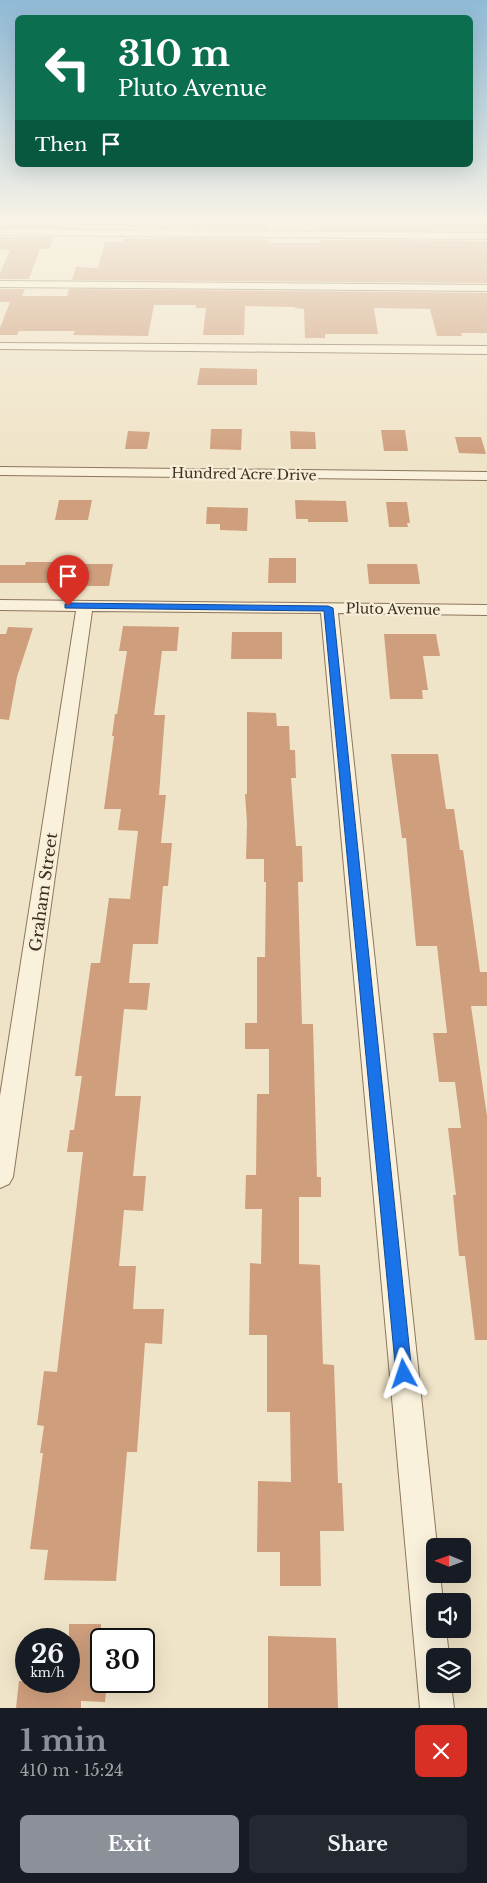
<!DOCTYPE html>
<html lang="en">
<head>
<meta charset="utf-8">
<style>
	body { margin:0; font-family:"Libre Baskerville",serif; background:#242831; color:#f1f3f6; height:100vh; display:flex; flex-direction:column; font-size:19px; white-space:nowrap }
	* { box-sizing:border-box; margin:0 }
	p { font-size:16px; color:#9ea1a6 }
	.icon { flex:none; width:28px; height:28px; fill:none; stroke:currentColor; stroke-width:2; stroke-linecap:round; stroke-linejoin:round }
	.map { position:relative; height:1708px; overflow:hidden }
	.details { display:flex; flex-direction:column; background:#171b24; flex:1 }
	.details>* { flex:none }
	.hud { position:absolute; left:15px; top:15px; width:458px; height:152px; border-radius:8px; box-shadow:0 5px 20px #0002; background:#0b6e4f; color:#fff; overflow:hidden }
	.needle { width:32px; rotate:271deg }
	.controls { position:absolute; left:426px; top:1538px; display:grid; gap:10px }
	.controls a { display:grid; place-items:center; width:45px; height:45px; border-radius:8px; background:#171b24; box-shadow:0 5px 20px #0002; font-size:25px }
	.speed { position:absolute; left:15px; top:1628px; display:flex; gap:10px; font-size:25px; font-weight:700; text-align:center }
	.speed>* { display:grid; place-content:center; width:65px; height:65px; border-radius:50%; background:#171b24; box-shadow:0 5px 20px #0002; line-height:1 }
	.speed small { font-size:12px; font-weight:400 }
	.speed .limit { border:2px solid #111; border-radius:8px; background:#fff; color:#111 }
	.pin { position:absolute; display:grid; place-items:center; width:42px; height:42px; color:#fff; margin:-51px -21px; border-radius:50% 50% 50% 0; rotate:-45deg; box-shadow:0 0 5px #0007 }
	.pin .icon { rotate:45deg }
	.me { position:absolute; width:55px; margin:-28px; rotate:355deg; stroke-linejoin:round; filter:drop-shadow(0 0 4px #0008) }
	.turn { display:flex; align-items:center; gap:18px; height:105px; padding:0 20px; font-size:22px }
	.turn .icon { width:65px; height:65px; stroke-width:2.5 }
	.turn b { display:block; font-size:35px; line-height:42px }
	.then { display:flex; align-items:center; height:48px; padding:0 20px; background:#0003; gap:10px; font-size:19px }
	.round { display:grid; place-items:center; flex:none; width:52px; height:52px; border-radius:8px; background:#242831 }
	.head { display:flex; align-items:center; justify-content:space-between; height:85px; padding:0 20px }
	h1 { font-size:30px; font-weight:700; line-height:38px; color:#8c9099 }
	.action { display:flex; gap:10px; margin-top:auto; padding:10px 20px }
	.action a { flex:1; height:58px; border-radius:8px; background:#8c9099; color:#fff; font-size:20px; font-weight:700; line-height:58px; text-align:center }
	.action a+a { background:#242831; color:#f1f3f6 }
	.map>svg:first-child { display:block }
	.building { fill:#cf9f7d }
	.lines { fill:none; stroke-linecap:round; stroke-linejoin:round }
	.street-casing { stroke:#8d765c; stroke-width:2 }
	.street { fill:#faf1dc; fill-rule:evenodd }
	.route { fill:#1a73e8; stroke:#114b97 }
	.labels { text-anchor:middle; stroke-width:4.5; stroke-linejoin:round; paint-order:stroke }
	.far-street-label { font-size:14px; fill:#3d2e20; stroke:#f7eed8 }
	.street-label { font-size:16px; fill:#3d2e20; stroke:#f7eed8 }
</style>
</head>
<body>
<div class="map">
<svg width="487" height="1708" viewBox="0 0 487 1708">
	<rect width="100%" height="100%" fill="#f0e4c8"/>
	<!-- building -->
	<path class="building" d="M9,219H61L57,228L5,227Z
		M129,219L242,222L243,219H269V229L127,228Z
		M434,219H487V231L319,230L318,220L399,222L398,220L434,221Z
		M0,237H54L49,249H40L29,279H0V273L10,250H0Z
		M124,238L269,239V243H320V240L487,241V283L72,280L76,267L98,268L105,242H123Z
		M0,289H25L22,296H67L69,289L487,293V333H461L462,336H437L430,309L374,308L378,334H325V338H305L304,309L295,308V307L245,306L244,335H203L206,308H196V305H154L148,336L73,335L75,331H19L17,335H0V328L10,302H0Z
		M200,368L257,369V385H197Z
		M211,429H242L241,450L210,449Z
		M381,430H405L408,451H384Z
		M128,431L150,432L147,449H125Z
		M290,431L315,432L316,449H291Z
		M455,437H481L486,454L459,453Z
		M59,500H92L88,520H55Z
		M295,500L346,501L348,522H308V519H296Z
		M386,502H407L410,523H407L408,527H389Z
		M207,507L248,508L247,531L220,530V524H206Z
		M269,558H296V583H268Z
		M26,562H70L69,564H113L109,586H83V583H0V565H25Z
		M367,564H417L420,584H369Z
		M123,626L179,627L177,651H162L154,715H165L159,795H166L161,843H172L168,886H163L158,944H133L129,983H150L147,1010L124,1009L115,1096H141L133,1176H146L143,1211L124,1210L119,1266H136L133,1309H164L162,1344L145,1343L137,1452H127L116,1581L44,1580L48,1550L30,1549L43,1453H40L44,1426L37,1425L44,1371L57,1372L83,1152H67L70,1130H74L82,1076H75L91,963H100L109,898L130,899L138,831L118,830L121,809H104L114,736H112L115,714H117L127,651H119Z
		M8,627L33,628L17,677L9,720L0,719V634H6Z
		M232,632H282V659H231Z
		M384,634H436L440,656H423L428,690H422L423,699H390Z
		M247,712L276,713L277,726H289L290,750H295L296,778H291L296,846H302L303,882H298L302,1024H313L317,1177H321V1197H299V1264L320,1265L323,1364L334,1365L338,1483H342L344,1531H320L321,1586H280V1552H257L258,1481L291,1482L290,1412H267V1335H249L250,1263L261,1264L262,1209H245L246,1175H256L257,1094H269V1049H245V1023H257V957H265L266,882H264V859H246L247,823L245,794H247Z
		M391,754H438L446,809H454L460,850H463L480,972H487V1006H471L487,1116V1340H475L465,1256H459L453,1195H456L448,1128H461L455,1082H439L433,1033H447L437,946H416L406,838H402Z
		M69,1624H101V1681H107L105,1702L81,1701V1708H16L19,1681H69Z
		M268,1636L336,1638L338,1708H268Z"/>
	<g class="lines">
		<defs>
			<path id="street" d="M0,229L487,233V239L0,235Z
				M0,281L487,285V291L0,287Z
				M0,343L487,346V354L0,349Z
				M0,467L487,472V480L0,475Z
				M0,600L487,605V615L338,613L437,1546H435V1574H440L443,1601H435V1629H446L449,1656H435V1684H451L454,1708H420L321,613L92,611L13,1177L9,1184L0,1188V1096L76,611L0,610Z"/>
		</defs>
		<!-- street casing -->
		<use href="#street" class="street-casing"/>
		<!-- street -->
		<use href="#street" class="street"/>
	</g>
	<!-- sky -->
	<linearGradient id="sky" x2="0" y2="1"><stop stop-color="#8fbad6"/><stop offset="0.48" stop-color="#f8f3e6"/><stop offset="1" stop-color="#f8f3e6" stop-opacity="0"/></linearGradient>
	<rect width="487" height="458" fill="url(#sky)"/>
	<!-- route -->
	<path class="route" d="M68,603L328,606L333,608L412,1374L409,1380L404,1382L398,1380L396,1374L324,611L65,608V604Z"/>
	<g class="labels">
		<!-- far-street labels -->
		<g class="far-street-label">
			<text transform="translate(244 474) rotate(1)" y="5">Hundred Acre Drive</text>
			<text transform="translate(393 609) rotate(1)" y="5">Pluto Avenue</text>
		</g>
		<!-- street labels -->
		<g class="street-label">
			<text transform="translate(43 892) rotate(-82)" y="6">Graham Street</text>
		</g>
	</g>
</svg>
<div class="controls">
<a><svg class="needle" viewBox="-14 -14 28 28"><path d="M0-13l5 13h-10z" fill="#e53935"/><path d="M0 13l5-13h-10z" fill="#9ea1a6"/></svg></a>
<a><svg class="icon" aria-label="sound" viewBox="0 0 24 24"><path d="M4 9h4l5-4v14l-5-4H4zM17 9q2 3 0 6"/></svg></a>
<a><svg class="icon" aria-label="layers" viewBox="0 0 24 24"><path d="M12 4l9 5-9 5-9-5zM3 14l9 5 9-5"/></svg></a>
</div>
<div class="speed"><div>26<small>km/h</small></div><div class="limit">30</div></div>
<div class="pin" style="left:68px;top:606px;background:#d93025"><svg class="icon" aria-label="arrive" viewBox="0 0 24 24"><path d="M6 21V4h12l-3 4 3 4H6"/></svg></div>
<svg class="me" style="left:404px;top:1374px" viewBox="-20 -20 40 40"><path d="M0-17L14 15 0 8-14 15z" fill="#1a73e8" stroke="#fff" stroke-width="4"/></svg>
<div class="hud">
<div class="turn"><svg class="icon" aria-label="left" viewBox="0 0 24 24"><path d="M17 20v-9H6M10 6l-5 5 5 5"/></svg><div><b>310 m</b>Pluto Avenue</div></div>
<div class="then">Then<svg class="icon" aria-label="arrive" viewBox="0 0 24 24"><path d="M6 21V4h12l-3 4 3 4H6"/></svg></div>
</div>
</div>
<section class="details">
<div class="head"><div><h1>1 min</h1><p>410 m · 15:24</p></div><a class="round" style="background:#d93025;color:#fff"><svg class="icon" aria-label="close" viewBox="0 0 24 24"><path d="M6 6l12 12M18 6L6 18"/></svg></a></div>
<div class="action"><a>Exit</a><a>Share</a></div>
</section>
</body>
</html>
